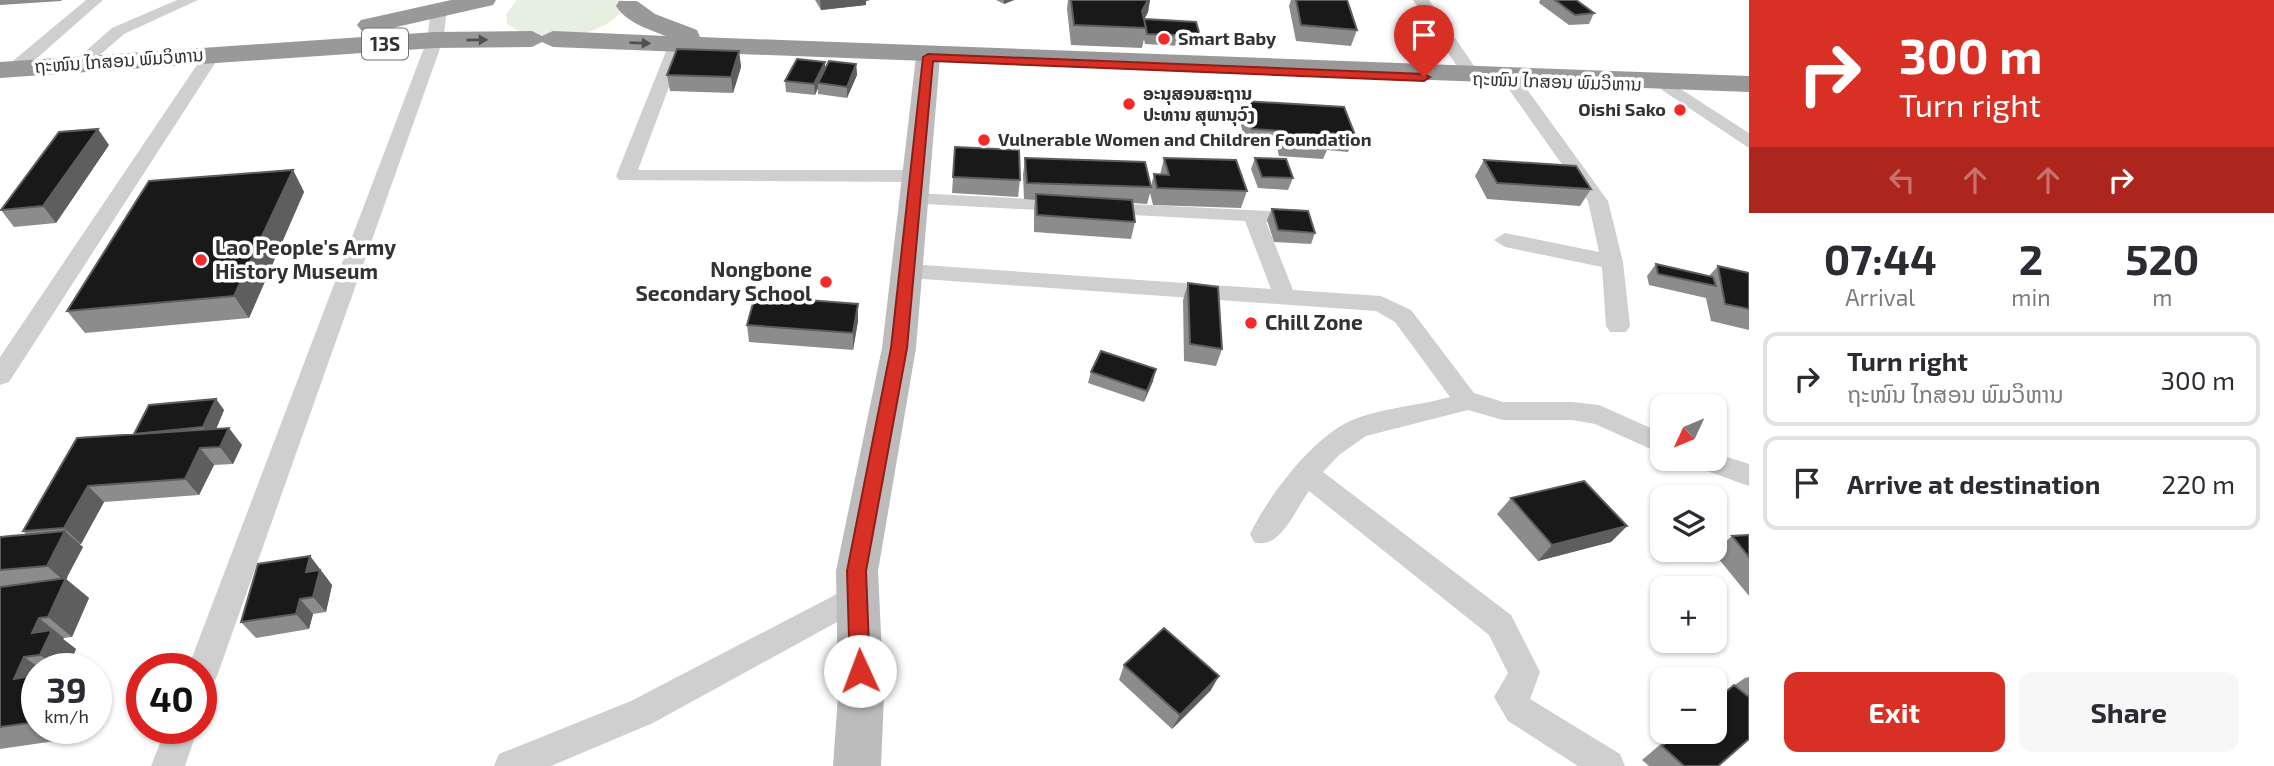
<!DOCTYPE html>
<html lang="en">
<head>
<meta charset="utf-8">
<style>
	body { margin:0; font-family:"Exo 2","Noto Sans Lao",sans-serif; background:#f7f7f7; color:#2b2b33; height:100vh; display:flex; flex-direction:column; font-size:26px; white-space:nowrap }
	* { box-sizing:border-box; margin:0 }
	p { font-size:23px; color:#7c7c81 }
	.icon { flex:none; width:38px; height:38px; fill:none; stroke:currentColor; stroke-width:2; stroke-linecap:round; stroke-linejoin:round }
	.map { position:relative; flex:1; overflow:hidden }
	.drawer { display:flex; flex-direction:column; background:#fff; width:525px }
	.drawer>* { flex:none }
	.banner { background:#d93025; color:#fff; overflow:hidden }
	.needle { width:46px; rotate:226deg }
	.tools { position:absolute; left:1650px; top:394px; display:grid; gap:14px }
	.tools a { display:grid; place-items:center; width:77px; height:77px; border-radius:14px; background:#fff; box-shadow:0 2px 5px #0004; font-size:35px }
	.speed { position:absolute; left:21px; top:653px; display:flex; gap:14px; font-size:35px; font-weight:700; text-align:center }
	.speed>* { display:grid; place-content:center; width:91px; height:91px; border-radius:50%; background:#fff; box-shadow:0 2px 5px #0004; line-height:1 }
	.speed small { font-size:18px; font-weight:400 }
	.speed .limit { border:10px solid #d22; background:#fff; color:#111 }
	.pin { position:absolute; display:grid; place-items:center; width:60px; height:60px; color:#fff; margin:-72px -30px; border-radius:50% 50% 50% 0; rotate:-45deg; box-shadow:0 0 7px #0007 }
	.pin .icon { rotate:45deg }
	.me { position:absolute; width:77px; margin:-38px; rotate:358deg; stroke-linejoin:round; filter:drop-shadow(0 0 5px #0008) }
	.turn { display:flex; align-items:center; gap:24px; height:147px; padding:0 35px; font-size:32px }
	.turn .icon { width:91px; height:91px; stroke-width:2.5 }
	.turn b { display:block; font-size:49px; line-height:60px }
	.lanes { display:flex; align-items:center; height:66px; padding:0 35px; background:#0003; justify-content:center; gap:35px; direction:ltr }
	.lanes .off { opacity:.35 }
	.eta { display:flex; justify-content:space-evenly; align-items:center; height:119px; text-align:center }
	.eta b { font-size:42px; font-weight:700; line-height:49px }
	.button { display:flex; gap:14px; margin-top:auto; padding:14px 35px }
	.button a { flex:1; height:80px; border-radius:14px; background:#d93025; color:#fff; font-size:28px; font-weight:700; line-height:80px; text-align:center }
	.button a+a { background:#f7f7f7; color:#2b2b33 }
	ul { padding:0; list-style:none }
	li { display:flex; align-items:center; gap:21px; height:94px; margin:0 14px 10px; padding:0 21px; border:4px solid #e1e1e2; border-radius:14px }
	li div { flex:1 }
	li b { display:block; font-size:26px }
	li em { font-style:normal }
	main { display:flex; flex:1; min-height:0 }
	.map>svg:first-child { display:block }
	.green { fill:#e7f0e0 }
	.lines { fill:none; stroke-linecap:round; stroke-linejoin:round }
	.street { fill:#cfcfcf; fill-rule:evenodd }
	.secondary { fill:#bcbcbc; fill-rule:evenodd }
	.highway { fill:#999; fill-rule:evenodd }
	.wall { fill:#8c8c8c }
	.shaded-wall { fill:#5e5e5e }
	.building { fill:#191919; stroke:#5e5e5e; stroke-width:2 }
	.oneway { fill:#515151 }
	.route { fill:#d93025; stroke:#8d1f18; stroke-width:2 }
	.poi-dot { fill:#f62829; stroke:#fff; stroke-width:2.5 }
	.labels { text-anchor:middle; stroke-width:7; stroke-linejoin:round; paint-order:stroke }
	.far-poi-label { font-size:18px; font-weight:bold; fill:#323232; stroke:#fff; text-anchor:start }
	.far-street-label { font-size:18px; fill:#323232; stroke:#fff }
	.shield { fill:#fff; stroke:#707070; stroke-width:2 }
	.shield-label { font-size:19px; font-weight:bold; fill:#323232 }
	.poi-label { font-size:21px; font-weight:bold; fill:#323232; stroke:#fff; text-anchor:start }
</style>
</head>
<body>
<main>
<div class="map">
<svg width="1749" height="766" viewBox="0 0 1749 766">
	<rect width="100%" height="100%" fill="#fff"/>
	<!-- green -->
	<path class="green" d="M517,0H623L625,6C606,40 536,45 507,24L506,14Z"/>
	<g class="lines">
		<!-- street -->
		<path class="street" d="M86,0H103L20,73H8L5,69L8,65Z
			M177,0H198L124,34L85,68H73L71,64L112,28Z
			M1413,0H1429L1479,73L1476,77H1464Z
			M439,6L447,11L443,40L217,676L212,686L201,691V668H188L427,40L431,11Z
			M677,39L685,44L638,170H915L925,176L915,182L619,180L616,176L669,44Z
			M213,49L221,54L9,382L0,385V357L207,50Z
			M1512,76L1518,77L1608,201L1623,262L1630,326L1626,332H1610L1606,326L1602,267L1505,247L1494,240L1505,233L1599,252L1588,201L1503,81Z
			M1668,81L1749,133V148L1662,90L1659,86Z
			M914,193L1308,213L1311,217L1308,221L1266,222L1293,290L1381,296L1411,310L1474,393L1503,402H1572L1599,405L1662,433V454L1595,424L1572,420H1503L1468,410L1366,436L1339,455L1323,472L1511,615L1540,672L1530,699L1620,754L1625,766H1578L1508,721L1494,697L1508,673L1489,635L1309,491C1295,510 1280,551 1254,542L1250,534C1268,497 1311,439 1350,421C1380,408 1418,406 1450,397L1395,322L1376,311L909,278L901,276L898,271L901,266L909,264L1271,289L1245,221L907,203L904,199L907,195Z
			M1715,453L1749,464V486L1690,465L1686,458H1715Z
			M858,583L868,587L873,596L868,605L653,723L551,766H494L499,754L631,701Z
			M166,728H198L185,766H151Z"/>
		<!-- secondary -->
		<path class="secondary" d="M928,50L936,52L940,57L916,348L878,571L884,696L881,766H833L838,696L836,571L882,348L916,57L920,52Z"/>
		<!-- highway -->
		<path class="highway" d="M451,0H496L493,5L370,33L361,30L357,25L361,20Z
			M619,1H637L655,14L697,30L700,37L1749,76V92L553,47L542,42L532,47L435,48L0,78V62L435,32L532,31L542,36L553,31L666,36C648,29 627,23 616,6Z"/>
	</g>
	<!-- wall -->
	<path class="wall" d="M0,0H62L61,1L0,5Z
		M815,0H870L866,1V5L821,10Z
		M996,0H1014L1004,4Z
		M1068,0H1150L1148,12L1144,19L1200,36L1198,47L1145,44L1144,39L1142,48L1071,45L1067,9Z
		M1291,0H1347L1357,30L1351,46L1296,41L1289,6Z
		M1540,0H1576L1594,13L1589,24L1569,25L1539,3Z
		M739,51L741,67L733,93L670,91L667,75Z
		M856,64L857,75L847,98L818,94V88L815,95L786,92L785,81L825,69Z
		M1244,101L1355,135L1348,152L1327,150L1323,159L1279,156L1277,148L1246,145L1239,117Z
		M109,145L56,223L14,227L1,210Z
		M955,147L1020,180L1018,197L952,193Z
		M1025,158L1151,186L1154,174L1160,175L1164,158L1247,191L1241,208L1153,205L1150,193L1147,204L1133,203L1135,222L1131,239L1034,232V210L1035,200L1024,199L1023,175Z
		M1255,158L1293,178L1288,190L1258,188L1251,169Z
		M1484,160L1591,189L1580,206L1487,199L1475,176Z
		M293,170L304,192L249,318L85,333L67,311Z
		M1272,209L1315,233L1311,244L1274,242L1267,220Z
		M1656,264L1709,276L1718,266L1749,273V330L1711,321L1706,298L1649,285L1647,276Z
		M1188,283L1222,349L1216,366L1184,361L1183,300Z
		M858,304V321L853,350L749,342L747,325Z
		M1091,372L1153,381L1144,402L1088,383Z
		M216,399L224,410L216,429L242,445L233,464L214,465L199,495L104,502L81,544H79L83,547L66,579L89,598L72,637L64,638L63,639L76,649L68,668H37V728H86L83,737L0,749V537L27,535L23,531L134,434Z
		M1511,498L1627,526L1611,542L1538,561L1497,514Z
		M1749,535V596L1713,552L1732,536Z
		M310,556L332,585L326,612L313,614L309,629L256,638L241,622Z
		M1124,665L1211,690L1172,729L1119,680Z
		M1749,677V739L1718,766H1649L1642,760L1675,732H1715V698L1745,678Z"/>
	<!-- shaded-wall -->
	<path class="shaded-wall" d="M820,0H870L866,1V5L821,10Z
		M1004,0H1014L1004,4Z
		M1148,0H1150L1148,12L1140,28L1142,11Z
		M739,51L741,67L733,93L731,77Z
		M825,62V73L818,83V88L815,95L814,84Z
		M856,64L857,75L847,98V87Z
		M98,129L109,145L56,223L43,206Z
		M293,170L304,192L249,318L234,296Z
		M858,304V321L853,350V333Z
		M1156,369L1153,381L1144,402L1147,391Z
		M216,399L224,410L212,439L203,427Z
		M229,428L242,445L233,464L220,447Z
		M200,448L214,465L199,495L185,479Z
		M88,486L104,502L81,544L64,528Z
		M1627,526L1611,542L1538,561L1552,545Z
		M65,531L83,547L66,579L89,598L72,637L48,617L64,581L47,566Z
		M310,556L332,585L326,612L313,597L306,572Z
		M300,599L313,614L309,629L296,614Z
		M39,618L64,638L63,639L76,649L68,668H58L40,655L32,633Z
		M24,657L40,668H37V695L14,679Z
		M1219,676L1211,690L1172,729L1180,715Z
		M96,684L102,689L96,703Z
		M70,728H86L83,737Z"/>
	<!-- building -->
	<path class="building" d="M1071,0H1148L1142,11L1146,28L1074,25Z
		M1296,0H1347L1357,30L1301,25Z
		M1555,0H1576L1594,13L1575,15Z
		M1144,19L1196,22L1200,36L1147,34Z
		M677,49L739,51L731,77L667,75Z
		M797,59L825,62L814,84L785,81Z
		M829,61L856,64L847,87L818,83Z
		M1244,101L1344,107L1355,135L1326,133L1330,143L1285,140L1283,131L1252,129Z
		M98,129L43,206L1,210L59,132Z
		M955,147L1019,150L1020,180L953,177Z
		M1025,158L1145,162L1151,187L1027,183Z
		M1164,158L1236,160L1247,191L1157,188L1154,174L1169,175Z
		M1255,158L1286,159L1293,178L1262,177Z
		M1484,160L1576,166L1591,189L1497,183Z
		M293,170L234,296L67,311L149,181Z
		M1036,194L1132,200L1135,222L1037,215Z
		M1272,209L1308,211L1315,233L1278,230Z
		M1656,264L1713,277L1716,286L1658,274Z
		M1718,266L1749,273V309L1725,304Z
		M1188,283L1218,287L1222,349L1190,344Z
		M755,296L858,304L853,333L747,325Z
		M1101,351L1156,369L1147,391L1091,372Z
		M216,399L203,427L134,434L149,405Z
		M229,428L220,447L200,448L185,479L88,486L64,528L23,531L77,438Z
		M1584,481L1627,526L1552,545L1511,498Z
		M65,531L47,566L0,570V537Z
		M1749,535V557L1732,536Z
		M310,556L306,572L320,570L313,597L300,599L296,614L241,622L258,564Z
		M66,578L48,617L39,618L32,633L52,630L40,655L24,657L14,679L37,675V722L0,727V587Z
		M1164,628L1219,676L1180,715L1124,665Z
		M1734,685L1749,697V739L1718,766H1684L1662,746L1679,732H1715V701Z"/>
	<!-- one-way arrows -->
	<defs><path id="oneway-solid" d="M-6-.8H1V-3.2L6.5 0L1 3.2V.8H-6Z" transform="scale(1.75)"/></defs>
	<g class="oneway">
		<use href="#oneway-solid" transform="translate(477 40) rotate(-1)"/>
		<use href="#oneway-solid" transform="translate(640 43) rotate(2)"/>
	</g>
	<!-- route -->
	<path class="route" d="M928,54L1424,74L1430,77L1424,81L933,61L907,348L866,571L870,671L868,678L860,681L853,678L850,671L847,571L891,348L923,57Z"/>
	<!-- markers -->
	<g class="poi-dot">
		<circle cx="1164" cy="39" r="7"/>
		<circle cx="1129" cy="104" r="7"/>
		<circle cx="1680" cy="110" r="7"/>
		<circle cx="984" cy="140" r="7"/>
		<circle cx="201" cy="260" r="7"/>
		<circle cx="826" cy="282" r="7"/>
		<circle cx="1251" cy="323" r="7"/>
	</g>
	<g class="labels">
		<!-- far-poi labels -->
		<g class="far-poi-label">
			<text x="1178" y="45">Smart Baby</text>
			<text x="1143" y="100">ອະນຸສອນສະຖານ<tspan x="1143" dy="21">ປະທານ ສຸພານຸວົງ</tspan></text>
			<text x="1666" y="116" text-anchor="end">Oishi Sako</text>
			<text x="998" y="146">Vulnerable Women and Children Foundation</text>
		</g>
		<!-- far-street labels -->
		<g class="far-street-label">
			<text transform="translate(119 61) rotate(-4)" y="6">ຖະໜົນ ໄກສອນ ພົມວິຫານ</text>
			<text transform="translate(1557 82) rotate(2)" y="6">ຖະໜົນ ໄກສອນ ພົມວິຫານ</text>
		</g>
		<!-- shield labels -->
		<rect class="shield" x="362" y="28.5" width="46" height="31" rx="5"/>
		<g class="shield-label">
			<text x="385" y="51">13S</text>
		</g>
		<!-- poi labels -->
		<g class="poi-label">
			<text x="215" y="255">Lao People's Army<tspan x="215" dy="24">History Museum</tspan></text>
			<text x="812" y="277" text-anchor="end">Nongbone<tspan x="812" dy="24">Secondary School</tspan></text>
			<text x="1265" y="330">Chill Zone</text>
		</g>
	</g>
</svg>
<div class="tools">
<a><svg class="needle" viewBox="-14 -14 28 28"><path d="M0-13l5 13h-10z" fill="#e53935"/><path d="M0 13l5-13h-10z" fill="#7c7c81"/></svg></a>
<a><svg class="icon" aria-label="layers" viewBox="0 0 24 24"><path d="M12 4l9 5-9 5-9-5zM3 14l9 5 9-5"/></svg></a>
<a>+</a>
<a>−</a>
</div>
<div class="speed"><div>39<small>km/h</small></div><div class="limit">40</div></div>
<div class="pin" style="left:1424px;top:77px;background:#d93025"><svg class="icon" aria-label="arrive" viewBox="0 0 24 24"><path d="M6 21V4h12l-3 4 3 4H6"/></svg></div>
<svg class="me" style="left:860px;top:671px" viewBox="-20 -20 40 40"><circle r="19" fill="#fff"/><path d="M0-13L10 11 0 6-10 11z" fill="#d93025"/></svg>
</div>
<section class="drawer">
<div class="banner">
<div class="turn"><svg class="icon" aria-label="right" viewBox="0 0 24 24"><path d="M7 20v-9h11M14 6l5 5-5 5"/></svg><div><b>300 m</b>Turn right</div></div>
<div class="lanes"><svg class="icon off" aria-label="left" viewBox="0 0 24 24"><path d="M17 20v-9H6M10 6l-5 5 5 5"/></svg><svg class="icon off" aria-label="ahead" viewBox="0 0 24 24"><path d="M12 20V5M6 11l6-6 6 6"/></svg><svg class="icon off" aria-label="ahead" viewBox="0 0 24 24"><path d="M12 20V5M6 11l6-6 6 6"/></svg><svg class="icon" aria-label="right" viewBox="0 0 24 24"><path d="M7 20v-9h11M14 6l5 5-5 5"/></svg></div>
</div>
<div class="eta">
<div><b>07:44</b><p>Arrival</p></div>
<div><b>2</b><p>min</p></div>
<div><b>520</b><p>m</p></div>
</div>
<ul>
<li><svg class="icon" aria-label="right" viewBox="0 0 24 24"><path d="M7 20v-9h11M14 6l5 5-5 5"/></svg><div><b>Turn right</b><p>ຖະໜົນ ໄກສອນ ພົມວິຫານ</p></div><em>300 m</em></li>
<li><svg class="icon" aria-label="arrive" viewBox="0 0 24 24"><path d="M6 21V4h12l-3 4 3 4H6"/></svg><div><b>Arrive at destination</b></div><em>220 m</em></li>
</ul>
<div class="button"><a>Exit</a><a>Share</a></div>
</section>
</main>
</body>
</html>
